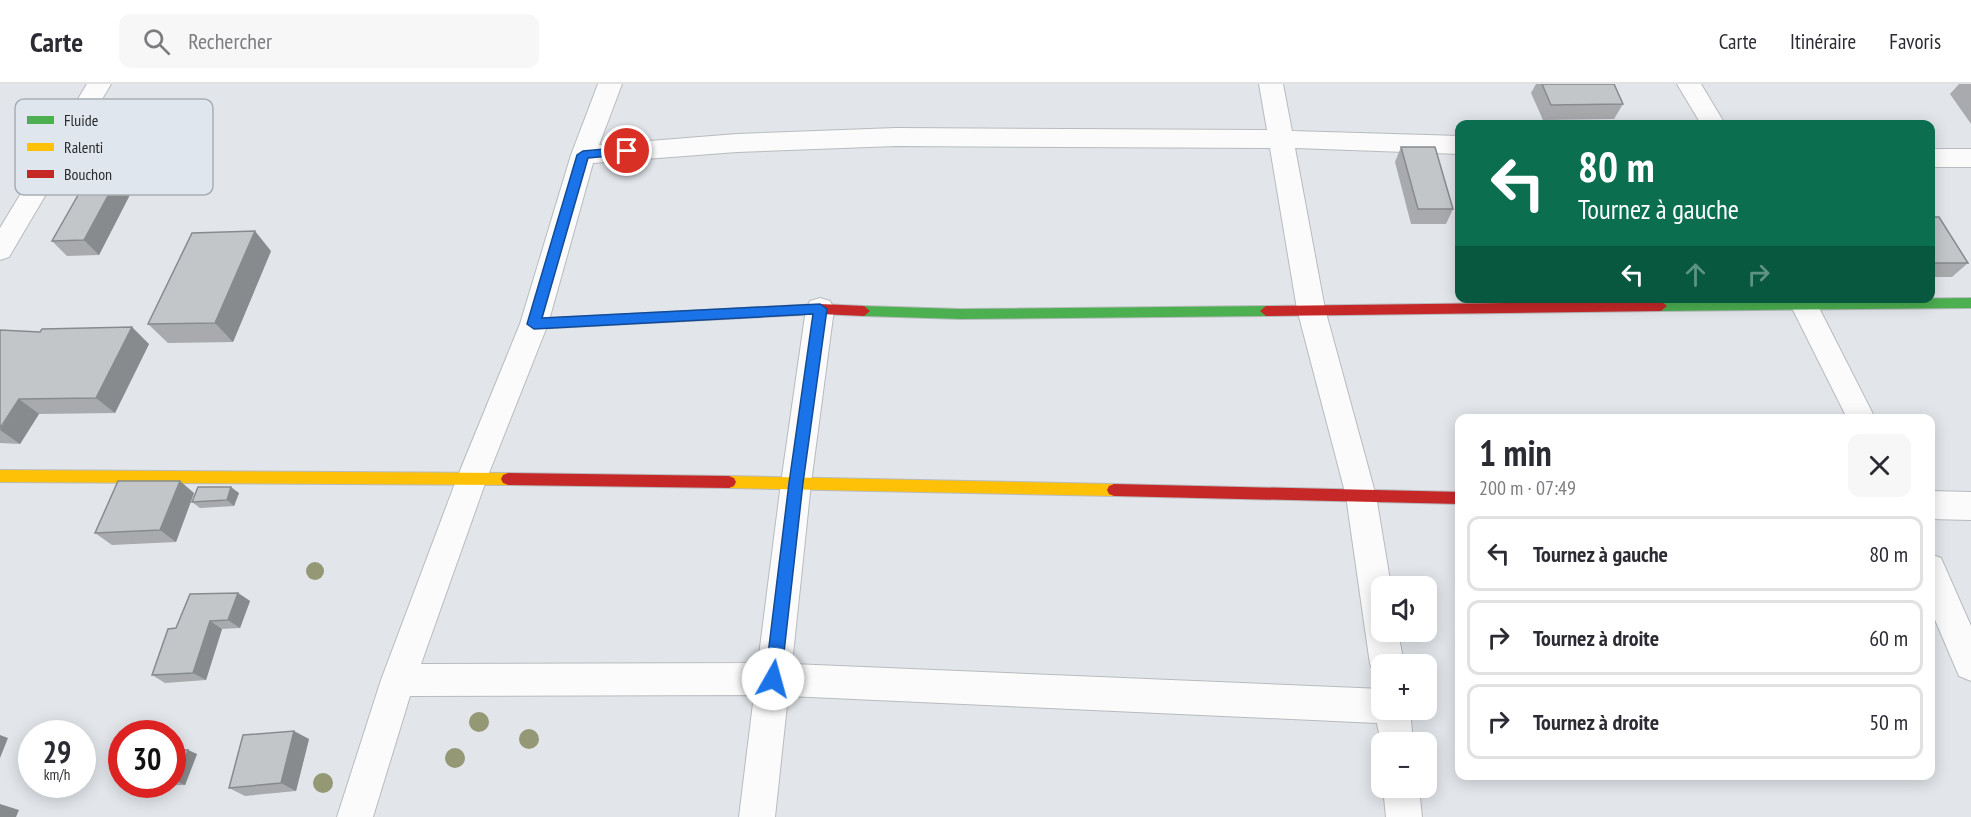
<!DOCTYPE html>
<html lang="fr">
<head>
<meta charset="utf-8">
<style>
	body { margin:0; font-family:"PT Sans Narrow",sans-serif; background:#f7f7f7; color:#2b2b33; height:100vh; display:flex; flex-direction:column; font-size:22px; white-space:nowrap }
	* { box-sizing:border-box; margin:0 }
	p { font-size:20px; color:#7c7c81 }
	.icon { flex:none; width:33px; height:33px; fill:none; stroke:currentColor; stroke-width:2; stroke-linecap:round; stroke-linejoin:round }
	.map { position:relative; flex:1; overflow:hidden }
	.panel { position:absolute; left:1455px; top:330px; width:480px; height:366px; display:flex; flex-direction:column; background:#fff; border-radius:12px; box-shadow:0 3px 15px #0003 }
	.panel>* { flex:none }
	.banner { position:absolute; left:1455px; top:36px; width:480px; height:183px; border-radius:12px; box-shadow:0 3px 15px #0003; background:#0b6e4f; color:#fff; overflow:hidden }
	.buttons { position:absolute; left:1371px; top:492px; display:grid; gap:12px }
	.buttons a { display:grid; place-items:center; width:66px; height:66px; border-radius:12px; background:#fff; box-shadow:0 3px 15px #0003; font-size:30px }
	.speed { position:absolute; left:18px; top:636px; display:flex; gap:12px; font-size:30px; font-weight:700; text-align:center }
	.speed>* { display:grid; place-content:center; width:78px; height:78px; border-radius:50%; background:#fff; box-shadow:0 3px 15px #0003; line-height:1 }
	.speed small { font-size:15px; font-weight:400 }
	.speed .limit { border:9px solid #d22; background:#fff; color:#111 }
	.pin { position:absolute; display:grid; place-items:center; width:51px; height:51px; color:#fff; margin:-26px; border:3px solid #fff; border-radius:50%; box-shadow:0 2px 6px #0007 }
	.me { position:absolute; width:66px; margin:-33px; rotate:7deg; stroke-linejoin:round; filter:drop-shadow(0 0 4px #0008) }
	.turn { display:flex; align-items:center; gap:21px; height:126px; padding:0 24px; font-size:27px }
	.turn .icon { width:78px; height:78px; stroke-width:2.5 }
	.turn b { display:block; font-size:42px; line-height:51px }
	.lanes { display:flex; align-items:center; height:57px; padding:0 24px; background:#0003; justify-content:center; gap:30px; direction:ltr }
	.lanes .off { opacity:.35 }
	.round { display:grid; place-items:center; flex:none; width:63px; height:63px; border-radius:12px; background:#f7f7f7 }
	.overview { display:flex; align-items:center; justify-content:space-between; height:102px; padding:0 24px }
	h1 { font-size:36px; font-weight:700; line-height:45px }
	ul { padding:0; list-style:none }
	li { display:flex; align-items:center; gap:18px; height:75px; margin:0 12px 9px; padding:0 12px; border:3px solid #e1e1e2; border-radius:12px }
	li div { flex:1 }
	li b { display:block; font-size:22px }
	li em { font-style:normal }
	header { display:flex; align-items:center; gap:36px; box-sizing:border-box; height:84px; padding:0 30px; background:#fff; border-bottom:2px solid #e1e1e2 }
	header strong { font-size:28px }
	nav { display:flex; gap:33px; margin-inline-start:auto; font-size:21px }
	.search { width:420px; height:54px; background:#f7f7f7; display:flex; align-items:center; gap:15px; box-sizing:border-box; padding:0 21px; border-radius:12px; color:#7c7c81; font-size:22px }
	.map>svg:first-child { display:block }
	.lines { fill:none; stroke-linecap:round; stroke-linejoin:round }
	.street-casing { stroke:#b8bbbe; stroke-width:2 }
	.fast-casing { stroke:#b8bbbe; stroke-width:2 }
	.slow-casing { stroke:#b8bbbe; stroke-width:2 }
	.jam-casing { stroke:#b8bbbe; stroke-width:2 }
	.street { fill:#fbfbfc; fill-rule:evenodd }
	.fast { fill:#4caf50; fill-rule:evenodd }
	.slow { fill:#ffc107; fill-rule:evenodd }
	.jam { fill:#c62828; fill-rule:evenodd }
	.tree { fill:#959874 }
	.wall { fill:#a8aaad }
	.shaded-wall { fill:#888b8d }
	.building { fill:#c3c6c9; stroke:#888b8d; stroke-width:1.5 }
	.route { fill:#1a73e8; stroke:#114b97; stroke-width:1.5 }
	.key { fill:#dfe6ee; stroke:#a8aeb4; stroke-width:1.5 }
	.key-label { font-size:16px; fill:#292b2e }
</style>
</head>
<body>
<header>
<strong>Carte</strong>
<div class="search"><svg class="icon" aria-label="search" viewBox="0 0 24 24"><circle cx="10" cy="10" r="6"/><path d="M15 15l6 6"/></svg>Rechercher</div>
<nav><a>Carte</a><a>Itinéraire</a><a>Favoris</a></nav>
</header>
<div class="map">
<svg width="1971" height="733" viewBox="0 0 1971 733">
	<rect width="100%" height="100%" fill="#e2e6ea"/>
	<g class="lines">
		<defs>
			<path id="street" d="M87,0H111L9,173L0,176V144Z
				M598,0H622L599,61L737,50L896,44L1267,46L1259,0H1283L1292,47L1460,52V70L1295,64L1325,225L1376,412L1391,502H1382V548H1398L1404,580H1382V594L1375,591L1370,580L1346,412L1297,225L1270,64L896,62L737,68L593,79L548,240L487,394L421,580L758,579L781,399L806,225L810,217L820,214L830,217L834,225L811,399L792,580L1382,605V626H1410L1413,658H1382V665L1377,639L788,612L775,733H739L754,611L410,612L373,733H337L381,596L457,394L520,240L571,71Z
				M1677,0H1701L1725,40H1701Z
				M1930,65H1971V83H1930Z
				M1787,214H1814L1875,334H1847Z
				M1930,407L1971,408V436L1930,435Z
				M1930,470L1941,474L1971,542V597L1959,592L1930,524Z
				M1383,704H1419L1422,733H1386Z"/>
			<path id="fast" d="M1971,214V224L1661,227L1655,222L1661,217Z
				M864,222L960,225L1266,222L1272,227L1266,232L960,235L864,232L858,227Z"/>
			<path id="slow" d="M0,386L508,389L513,391L515,395L513,399L508,401L0,398Z
				M729,392L1114,400L1119,402L1121,406L1119,410L1114,412L729,404L724,402L722,398L724,394Z"/>
			<path id="jam" d="M1661,217L1667,222L1661,227L1266,232L1260,227L1266,222Z
				M820,220L864,222L870,227L864,232L820,230L534,245L528,240L534,235Z
				M508,389L729,392L734,394L736,398L734,402L729,404L508,401L503,399L501,395L503,391Z
				M1114,400L1460,408V420L1114,412L1109,410L1107,406L1109,402Z"/>
		</defs>
		<!-- street casing -->
		<use href="#street" class="street-casing"/>
		<!-- fast casing -->
		<use href="#fast" class="fast-casing"/>
		<!-- slow casing -->
		<use href="#slow" class="slow-casing"/>
		<!-- jam casing -->
		<use href="#jam" class="jam-casing"/>
		<!-- street -->
		<use href="#street" class="street"/>
		<!-- fast -->
		<use href="#fast" class="fast"/>
		<!-- slow -->
		<use href="#slow" class="slow"/>
		<!-- jam -->
		<use href="#jam" class="jam"/>
	</g>
	<!-- trees -->
	<g class="tree">
		<circle cx="315" cy="487" r="9"/>
		<circle cx="479" cy="638" r="10"/>
		<circle cx="529" cy="655" r="10"/>
		<circle cx="455" cy="674" r="10"/>
		<circle cx="323" cy="699" r="10"/>
	</g>
	<!-- wall -->
	<path class="wall" d="M1536,0H1614L1623,20L1614,35L1543,36L1531,9Z
		M1959,0H1971V40L1950,10Z
		M1401,63L1453,125L1446,140H1411L1395,78Z
		M124,82L137,97L99,171L67,172L52,157Z
		M1930,133L1968,179L1952,193H1930Z
		M271,167L233,258L168,259L148,240Z
		M0,246L149,260L115,329L39,330L20,360L0,359Z
		M194,409L176,458L112,461L95,449Z
		M239,409L234,422L200,424L192,418Z
		M238,509L250,517L240,544L222,545L206,596L165,599L152,591L176,544Z
		M309,655L296,707L245,712L229,704Z
		M172,666L197,670L185,701L131,702L128,700H172Z"/>
	<!-- shaded-wall -->
	<path class="shaded-wall" d="M124,82L137,97L99,171L84,156Z
		M255,147L271,167L233,258L215,239Z
		M132,243L149,260L115,329L96,314Z
		M19,315L39,330L20,360L0,346Z
		M180,397L194,409L176,458L160,446Z
		M231,403L239,409L234,422L227,416Z
		M238,509L250,517L240,544L228,536Z
		M210,537L222,545L206,596L193,589Z
		M294,647L309,655L296,707L281,699Z
		M0,651L8,654L0,674Z
		M188,666L197,670L185,701L176,697Z
		M0,720L19,726L16,733H0Z"/>
	<!-- building -->
	<path class="building" d="M1542,0H1614L1623,20L1551,21Z
		M1401,63H1435L1453,125H1418Z
		M124,82L84,156L52,157L94,83Z
		M1930,133H1939L1968,179H1930Z
		M255,147L215,239L148,240L192,149Z
		M132,243L96,314L19,315L0,344V246L40,248L42,245Z
		M118,397H180L160,446L95,449Z
		M198,403H231L227,416L192,418Z
		M238,509L228,536L210,537L193,589L152,591L168,545L176,544L190,510Z
		M294,647L281,699L229,704L243,651Z
		M172,666H188L176,697H172Z"/>
	<!-- route -->
	<path class="route" d="M627,63L633,67L631,70L588,74L542,234L820,220L827,225L803,399L781,595L779,601L773,603L768,601L765,595L789,399L813,230L534,245L527,240L577,71L583,67Z"/>
	<!-- legend -->
	<rect x="15" y="15" width="198" height="96" rx="9" class="key"/>
	<rect x="27" y="32" width="27" height="8" fill="#4caf50"/>
	<rect x="27" y="59" width="27" height="8" fill="#ffc107"/>
	<rect x="27" y="86" width="27" height="8" fill="#c62828"/>
	<g class="key-label">
		<text x="64" y="42">Fluide</text>
		<text x="64" y="69">Ralenti</text>
		<text x="64" y="96">Bouchon</text>
	</g>
</svg>
<div class="buttons">
<a><svg class="icon" aria-label="sound" viewBox="0 0 24 24"><path d="M4 9h4l5-4v14l-5-4H4zM17 9q2 3 0 6"/></svg></a>
<a>+</a>
<a>−</a>
</div>
<div class="speed"><div>29<small>km/h</small></div><div class="limit">30</div></div>
<div class="pin" style="left:627px;top:67px;background:#d93025"><svg class="icon" aria-label="arrive" viewBox="0 0 24 24"><path d="M6 21V4h12l-3 4 3 4H6"/></svg></div>
<svg class="me" style="left:773px;top:595px" viewBox="-20 -20 40 40"><circle r="19" fill="#fff"/><path d="M0-13L10 11 0 6-10 11z" fill="#1a73e8"/></svg>
<div class="banner">
<div class="turn"><svg class="icon" aria-label="left" viewBox="0 0 24 24"><path d="M17 20v-9H6M10 6l-5 5 5 5"/></svg><div><b>80 m</b>Tournez à gauche</div></div>
<div class="lanes"><svg class="icon" aria-label="left" viewBox="0 0 24 24"><path d="M17 20v-9H6M10 6l-5 5 5 5"/></svg><svg class="icon off" aria-label="ahead" viewBox="0 0 24 24"><path d="M12 20V5M6 11l6-6 6 6"/></svg><svg class="icon off" aria-label="right" viewBox="0 0 24 24"><path d="M7 20v-9h11M14 6l5 5-5 5"/></svg></div>
</div>
<section class="panel">
<div class="overview"><div><h1>1 min</h1><p>200 m · 07:49</p></div><a class="round"><svg class="icon" aria-label="close" viewBox="0 0 24 24"><path d="M6 6l12 12M18 6L6 18"/></svg></a></div>
<ul>
<li><svg class="icon" aria-label="left" viewBox="0 0 24 24"><path d="M17 20v-9H6M10 6l-5 5 5 5"/></svg><div><b>Tournez à gauche</b></div><em>80 m</em></li>
<li><svg class="icon" aria-label="right" viewBox="0 0 24 24"><path d="M7 20v-9h11M14 6l5 5-5 5"/></svg><div><b>Tournez à droite</b></div><em>60 m</em></li>
<li><svg class="icon" aria-label="right" viewBox="0 0 24 24"><path d="M7 20v-9h11M14 6l5 5-5 5"/></svg><div><b>Tournez à droite</b></div><em>50 m</em></li>
</ul>
</section>
</div>
</body>
</html>
